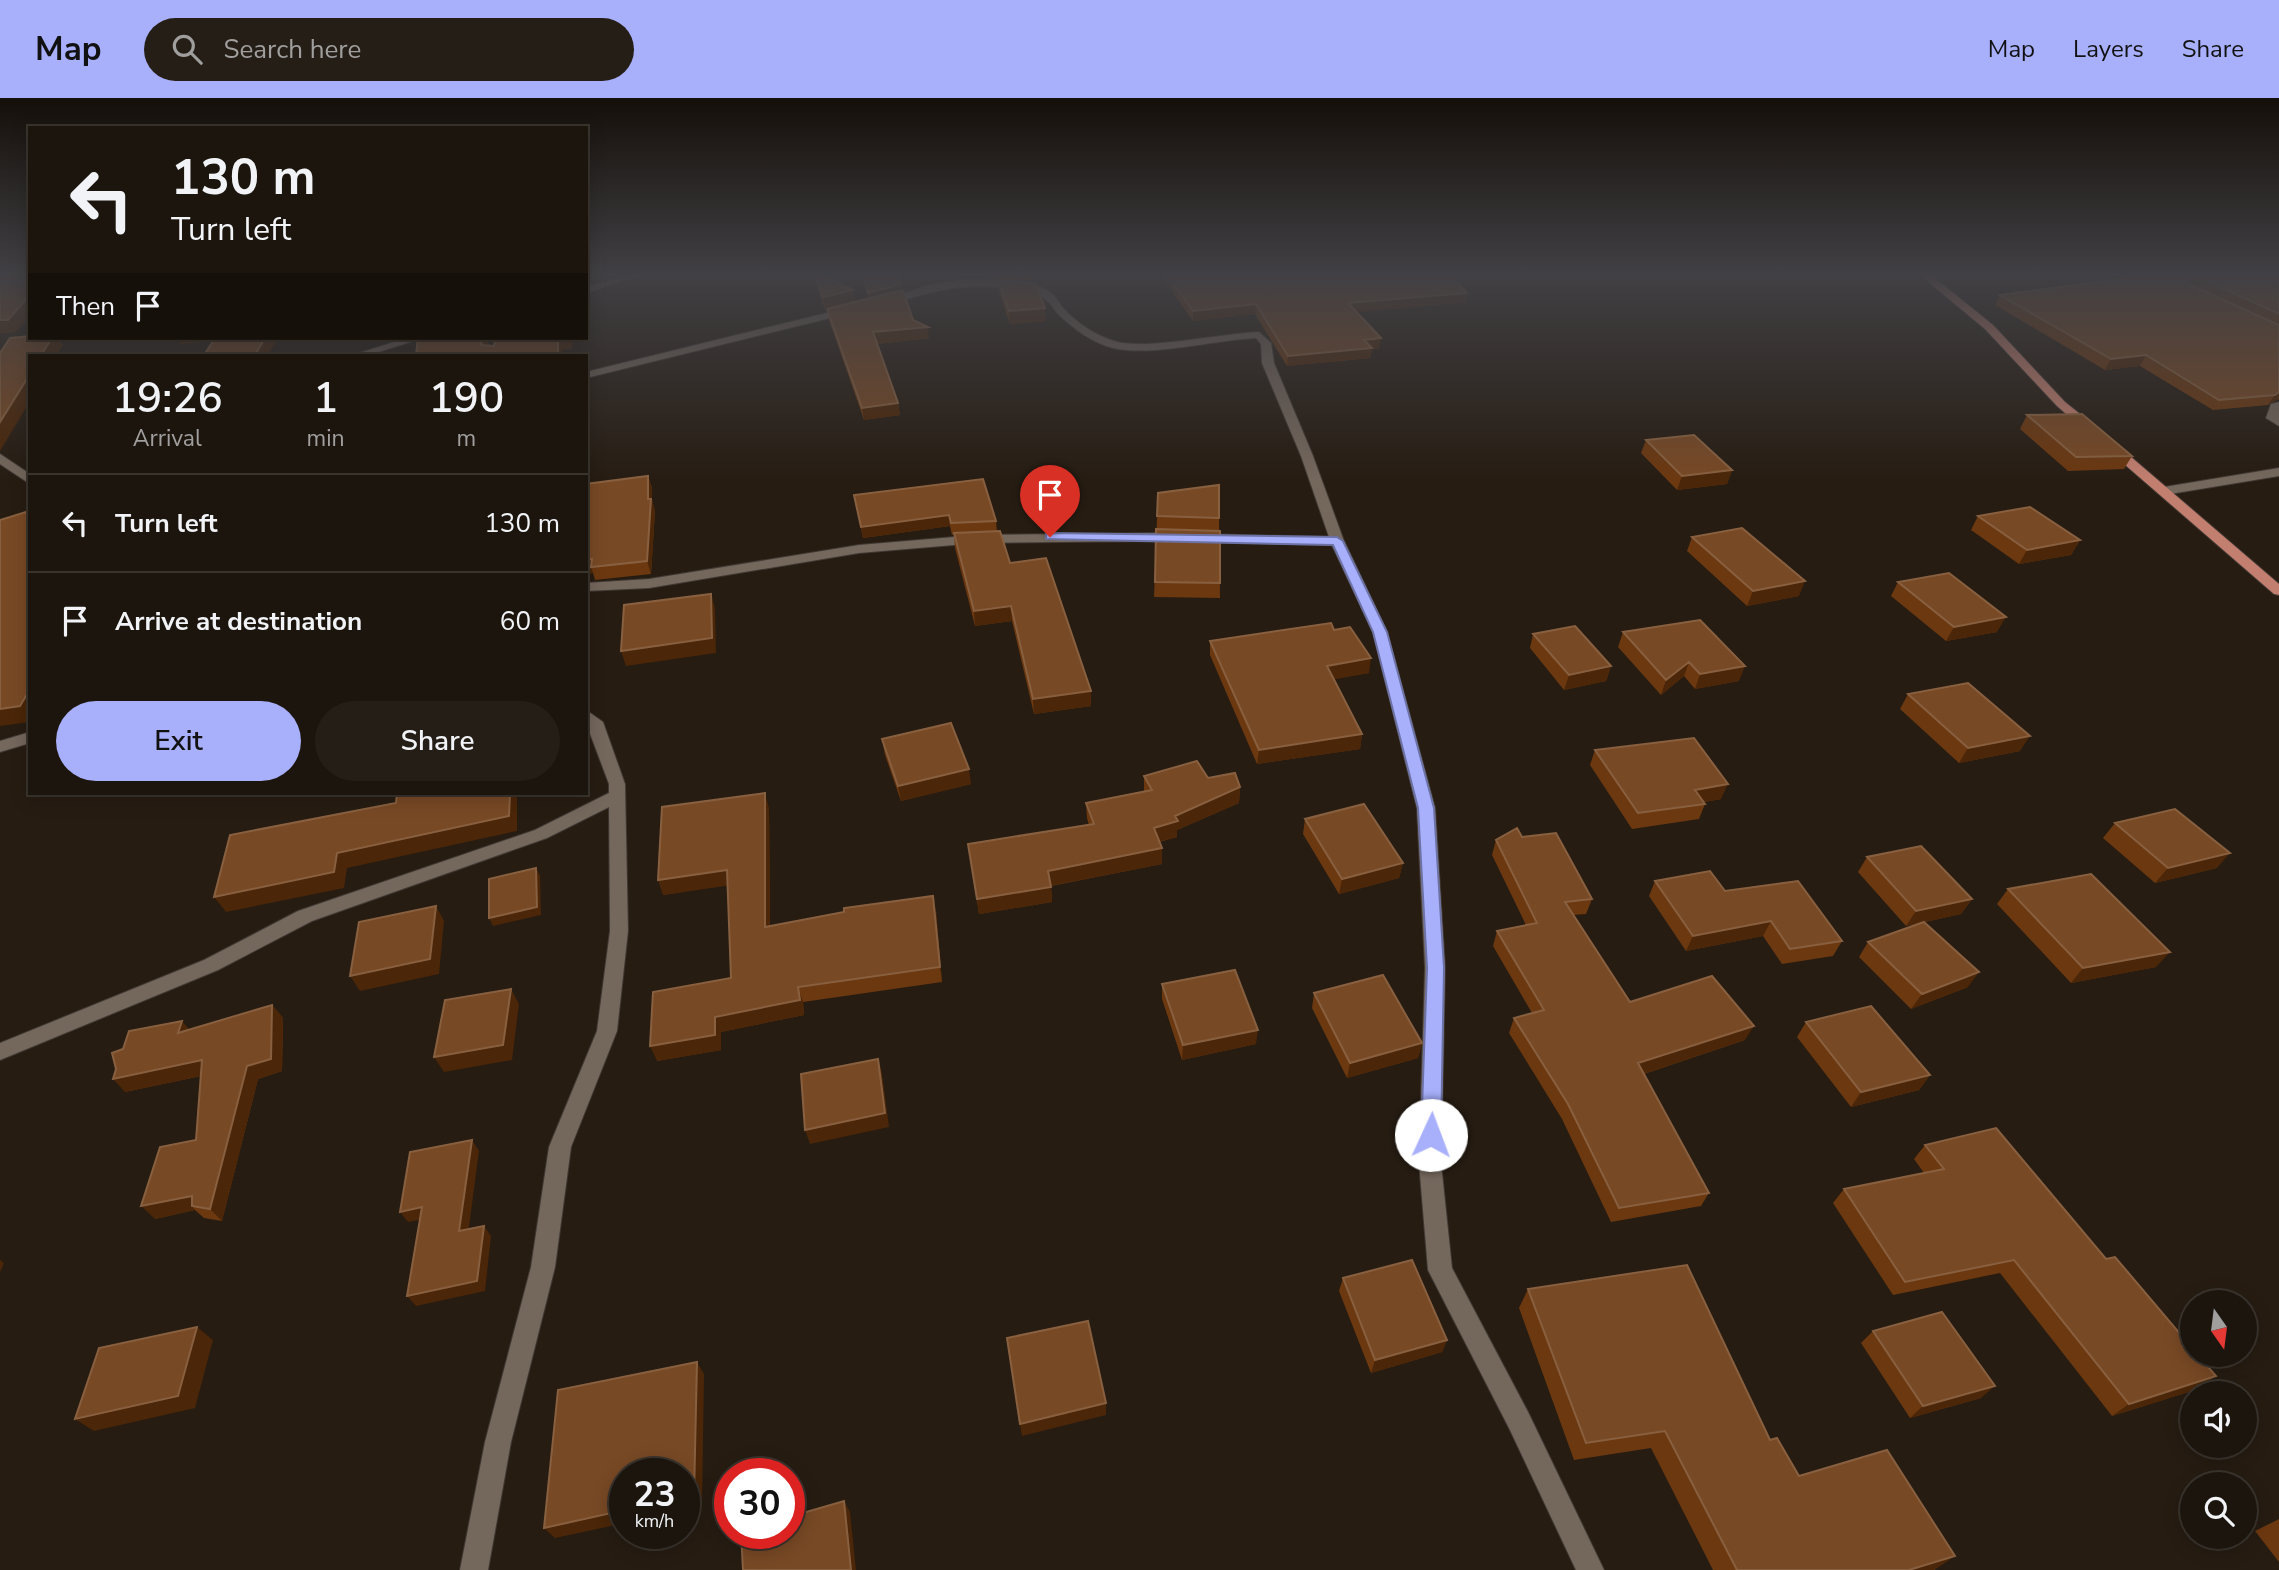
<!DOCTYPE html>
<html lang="en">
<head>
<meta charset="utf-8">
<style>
	body { margin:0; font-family:"Nunito Sans",sans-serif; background:#251e17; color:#f1f3f6; height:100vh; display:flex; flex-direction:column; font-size:26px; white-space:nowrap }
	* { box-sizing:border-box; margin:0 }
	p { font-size:23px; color:#a09f9e }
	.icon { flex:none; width:38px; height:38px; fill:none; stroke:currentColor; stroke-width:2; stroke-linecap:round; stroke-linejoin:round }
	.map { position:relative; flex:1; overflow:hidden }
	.details { position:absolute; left:28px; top:256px; width:560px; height:441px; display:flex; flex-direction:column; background:#1c150e; border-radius:0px; box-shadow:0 4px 18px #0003,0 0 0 2px #3a342e }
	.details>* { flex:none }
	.top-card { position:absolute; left:28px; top:28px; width:560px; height:214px; border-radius:0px; box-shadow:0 4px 18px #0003,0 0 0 2px #3a342e; background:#1c150e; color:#f1f3f6; overflow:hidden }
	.needle { width:46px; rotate:166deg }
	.buttons { position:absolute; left:2180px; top:1192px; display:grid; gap:14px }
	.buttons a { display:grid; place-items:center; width:77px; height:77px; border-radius:50%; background:#1c150e; box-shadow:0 4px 18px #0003,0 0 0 2px #3a342e; font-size:35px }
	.speed { position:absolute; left:609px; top:1360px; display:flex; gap:14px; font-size:35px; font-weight:700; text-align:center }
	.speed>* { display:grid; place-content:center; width:91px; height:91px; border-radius:50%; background:#1c150e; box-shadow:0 4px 18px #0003,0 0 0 2px #3a342e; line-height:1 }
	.speed small { font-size:18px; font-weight:400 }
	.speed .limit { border:10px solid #d22; background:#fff; color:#111 }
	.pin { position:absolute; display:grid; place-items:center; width:60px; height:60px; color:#fff; margin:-72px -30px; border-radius:50% 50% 50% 0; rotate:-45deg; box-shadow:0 0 7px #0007 }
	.pin .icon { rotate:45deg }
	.me { position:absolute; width:77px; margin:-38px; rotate:2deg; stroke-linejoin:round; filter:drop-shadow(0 0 5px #0008) }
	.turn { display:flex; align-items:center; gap:24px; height:147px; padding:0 28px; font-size:32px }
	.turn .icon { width:91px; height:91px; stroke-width:2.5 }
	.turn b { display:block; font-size:49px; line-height:60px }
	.then { display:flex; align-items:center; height:66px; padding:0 28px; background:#0003; gap:14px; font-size:26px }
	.eta { display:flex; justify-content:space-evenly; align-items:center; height:119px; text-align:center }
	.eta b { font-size:42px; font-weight:600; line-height:49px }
	.button { display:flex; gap:14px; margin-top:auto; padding:14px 28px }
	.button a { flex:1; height:80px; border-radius:42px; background:#a8b0fc; color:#111; font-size:28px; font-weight:600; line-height:80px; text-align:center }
	.button a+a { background:#251e17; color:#f1f3f6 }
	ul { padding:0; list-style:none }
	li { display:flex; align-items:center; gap:21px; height:98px; padding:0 28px; border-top:2px solid #3a342e }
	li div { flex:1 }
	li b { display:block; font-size:26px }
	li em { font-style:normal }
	header { display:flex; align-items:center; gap:42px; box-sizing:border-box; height:98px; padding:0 35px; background:#a8b0fc; color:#111 }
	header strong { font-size:33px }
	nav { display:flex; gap:38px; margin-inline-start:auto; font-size:24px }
	.search { width:490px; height:63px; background:#251e17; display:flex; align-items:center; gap:18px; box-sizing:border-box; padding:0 24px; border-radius:38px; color:#a09f9e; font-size:26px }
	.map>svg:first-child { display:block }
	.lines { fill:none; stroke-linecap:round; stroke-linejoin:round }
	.minor-casing { stroke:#403833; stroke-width:2 }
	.major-casing { stroke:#403833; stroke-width:2 }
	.minor { fill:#74675c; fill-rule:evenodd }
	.major { fill:#c27f6f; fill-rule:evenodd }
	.wall { fill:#6c3810 }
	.shaded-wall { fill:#4b2608 }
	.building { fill:#784925; stroke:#886040; stroke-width:2 }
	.route { fill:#a8b0fc; stroke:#6d72a4; stroke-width:2 }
</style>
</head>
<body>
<header>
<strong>Map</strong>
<div class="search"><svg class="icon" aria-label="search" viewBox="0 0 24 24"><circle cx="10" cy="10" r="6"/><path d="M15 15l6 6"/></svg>Search here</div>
<nav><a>Map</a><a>Layers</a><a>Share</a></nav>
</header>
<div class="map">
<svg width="2279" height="1472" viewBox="0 0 2279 1472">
	<rect width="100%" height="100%" fill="#261c12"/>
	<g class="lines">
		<defs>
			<path id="minor" d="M626,177H640L586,195V189Z
				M965,181C988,182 1031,181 1050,194C1056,198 1059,206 1064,211C1077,225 1095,237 1114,243C1144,253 1222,235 1259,234L1271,245L1274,265L1313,358L1344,443L1387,534L1435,710L1445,870L1441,1065L1452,1170L1528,1314L1604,1472H1576L1510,1332L1428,1172L1419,1065L1425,870L1417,710L1373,534L1332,447L1158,443L978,445L859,455L649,490L586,493V485L649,481L859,447L978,437L1158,435L1329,439L1301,358L1262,265L1261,246L1256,240C1213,242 1153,259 1113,250C1093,245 1074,231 1059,217C1054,212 1051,205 1045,201C1038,193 1026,193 1016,191C961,183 936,193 885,207L880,204L928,187Z
				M851,209L855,210V214L586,280V274Z
				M407,240H423L369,257H353Z
				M2279,304V328L2266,320L2271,306Z
				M0,356L30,376V386L0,366Z
				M2279,370V378L2164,397L2158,393L2164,389Z
				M586,612L603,624L625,686L628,833L617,933L571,1049L555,1169L511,1344L488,1472H460L485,1344L531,1169L549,1049L597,933L610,833L609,709L547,740L312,823L218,872L0,962V945L204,862L298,813L535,732L609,695V686L586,625Z
				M30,634V645L0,654V643Z"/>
			<path id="major" d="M1920,177H1931L1993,227L2065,304L2095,328V334H2087L2057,308L1985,231Z
				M2108,346H2116L2279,486V497L2274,496L2108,352Z"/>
		</defs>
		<!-- minor casing -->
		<use href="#minor" class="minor-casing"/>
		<!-- major casing -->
		<use href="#major" class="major-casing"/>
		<!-- minor -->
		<use href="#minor" class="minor"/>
		<!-- major -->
		<use href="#major" class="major"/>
	</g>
	<!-- wall -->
	<path class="wall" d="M815,177H821L855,204L869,201L862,177H897L901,193L913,222L929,240L877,246L898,305L900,317L864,322L829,222L827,211L825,212L816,185Z
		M993,177H1045L1032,178L1033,186L1046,223L1010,226L999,194L998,182L1007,183L994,181Z
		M1166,177H1167L1466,204L1357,214L1379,251H1372L1370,260L1287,268L1255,216L1193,223L1166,185Z
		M2129,177H2279V302L2278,301L2268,307L2213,312L2140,268L2105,272L1995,207L2000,197L2133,179Z
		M2027,317L2132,358L2124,371L2068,373L2020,331Z
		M1646,342L1732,372L1727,386L1677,392L1641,355Z
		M648,378L652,390V402L655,413L651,476L595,482L593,475L586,476Z
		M1158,395L1219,420L1220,500L1154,499Z
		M854,397L996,423L997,433L1010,465L1091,608L1034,616L1012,523L975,528L955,450L954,436L952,437L950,428L863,440Z
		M1978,418L2080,442L2071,457L2019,466L1971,432Z
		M1692,439L1799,498L1747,508L1687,453Z
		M1898,484L1997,534L1946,543L1891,498Z
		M1334,532L1369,575L1333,581L1362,636L1360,651L1257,666L1210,557V543Z
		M1623,534L1739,583L1695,591L1684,578L1661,597L1618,549Z
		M1533,536L1611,568L1606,583L1564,592L1530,550Z
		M1908,596L2020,653L1959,665L1900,611Z
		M882,641L971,686L901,703L885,657Z
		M1595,652L1721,701L1704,704L1705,706L1699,721L1632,731L1590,667Z
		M1144,678L1208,680L1240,689L1239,705L1177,732V739L1159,744L1162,766L1051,788L1052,804L979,816L968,746L1089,727L1087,720L1086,705L1144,693Z
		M769,710L770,829L936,813L942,884L803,904L804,917L721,934V952L657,963L731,880L727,787L663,797Z
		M1305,721L1403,765L1399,780L1339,796L1303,736Z
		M2115,725L2217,770L2155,785L2103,740Z
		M1522,739L1592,801L1586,816L1573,817L1630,904L1745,942L1644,976L1709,1095L1701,1108L1611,1124L1562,1021L1509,935L1514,920L1532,915L1493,848L1497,833L1526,827L1492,757L1496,742Z
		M1867,759L1972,801L1961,816L1925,824L1968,889L1911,911L1859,859L1868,844L1921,825L1906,828L1858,774Z
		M1655,783L1725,793L1842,843L1833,858L1782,866L1763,838L1686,853L1649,798Z
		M2008,791L2156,869L2071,885L1997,806Z
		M1162,886L1256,946L1182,962L1162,901Z
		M1314,895L1422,945L1418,960L1347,980L1312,910Z
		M272,907L283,920L282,973L258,981L222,1123L204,1120L195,1112L155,1121L196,1042L201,978L125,994L189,931Z
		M1806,924L1930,977L1919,992L1851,1009L1797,939Z
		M1925,1047L2198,1291L2112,1318L2000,1175L1893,1197L1833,1105L1844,1091L1924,1075L1914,1061Z
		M1343,1180L1447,1242L1442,1254L1371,1275L1339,1193Z
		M1528,1191L1770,1342L1799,1378L1954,1458L1934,1472H1713L1651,1350L1574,1362L1519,1210Z
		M1873,1233L1981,1300L1910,1320L1861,1245Z
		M2279,1421V1464L2255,1433Z"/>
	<!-- shaded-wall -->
	<path class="shaded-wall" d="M2194,177L2188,187L2181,190L2186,180Z
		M901,186V193L869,201L868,195Z
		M853,192L855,204L825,212L823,199Z
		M1467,195L1466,204L1347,215L1348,205Z
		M30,197V218L16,234L0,236V222Z
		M1256,206L1255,216L1193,223V213Z
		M1045,210L1046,223L1010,226L1009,213Z
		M928,229L929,240L875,246L873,234Z
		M52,240H58L63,247L57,257H41Z
		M176,240H228L229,242L180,246Z
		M265,240H278L268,257H255Z
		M482,240H489L485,257L481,247Z
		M558,240H573L572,251L562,252V257H558Z
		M1381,240L1379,251H1372L1370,260L1287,268L1288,258L1364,242Z
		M2146,257L2140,268L2105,272L2111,261Z
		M30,276V303L0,353V324Z
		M2279,294L2278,301L2268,307L2275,297Z
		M898,305L900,317L864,322L862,310Z
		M1732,372L1727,386L1677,392L1682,378Z
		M648,378L652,390V402L655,413L651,476L647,463Z
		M949,417L950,428L863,440L861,429Z
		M2080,442L2071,457L2019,466L2027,452Z
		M592,461L591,469L593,475L586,476V462Z
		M1805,483L1799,498L1747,508L1753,493Z
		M711,496L715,510L716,555L626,568L621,553Z
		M1011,508L1012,523L975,528L974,513Z
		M2006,519L1997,534L1946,543L1954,529Z
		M1371,560L1369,575L1325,583L1327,568Z
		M1689,564L1684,578L1661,597L1666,582Z
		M1611,568L1606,583L1564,592L1569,577Z
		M1745,568L1739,583L1695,591L1700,576Z
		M30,591V624L0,628V611Z
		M1091,593V608L1034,616L1033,601Z
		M1362,636L1360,651L1257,666L1259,652Z
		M2030,638L2020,653L1959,665L1968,650Z
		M969,671L971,686L901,703L898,688Z
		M1728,686L1721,701L1688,707L1695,692Z
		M1240,689L1239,705L1177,732V739L1153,745L1154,730L1175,718Z
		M510,695H517V733L347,770L344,790L226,814L214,799Z
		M765,695L769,710L770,844L765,829Z
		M1162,750V766L1049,788L1048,773Z
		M2230,755L2217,770L2155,785L2168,770Z
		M1403,765L1399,780L1339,796L1342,781Z
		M536,770L540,778L541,817L493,828L489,820Z
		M727,772L732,787L663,797L658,782Z
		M1051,789L1052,804L979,816L977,801Z
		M933,798L936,813L942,884L940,869Z
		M1972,801L1961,816L1906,828L1916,813Z
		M436,808L444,823L439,876L360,893L350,878Z
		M1771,823L1763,838L1686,853L1693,838Z
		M2170,854L2156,869L2071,885L2083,870Z
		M1979,874L1968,889L1911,911L1922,896Z
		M798,889L803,904L804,917L721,934V952L657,963L650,948L715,919Z
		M511,891L519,906L512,962L444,974L434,959Z
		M272,907L283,920L282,973L258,981L222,1123L210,1111L247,968Z
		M182,923L193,936L178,935Z
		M1754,928L1745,942L1631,980L1638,965Z
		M1258,932L1256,946L1182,962L1183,947Z
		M1422,945L1418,960L1347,980L1350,965Z
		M878,961L882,975L889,1029L810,1046L805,1032Z
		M202,962L214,975L125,994L113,981Z
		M1930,977L1919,992L1851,1009L1861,994Z
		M472,1042L479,1053L467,1144L459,1133Z
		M192,1098V1108L195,1112L155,1121L141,1108Z
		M422,1109L430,1120L408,1124L400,1114Z
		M484,1128L491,1138L485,1193L416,1208L407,1198Z
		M0,1162L4,1165L0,1174Z
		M197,1229L213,1242L195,1310L94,1333L75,1321Z
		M1447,1242L1442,1254L1371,1275L1375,1262Z
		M697,1264L704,1276L702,1408L684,1412V1399Z
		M2216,1278L2198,1291L2112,1318L2129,1306Z
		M1995,1288L1981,1300L1910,1320L1923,1308Z
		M1106,1305V1317L1022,1338L1020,1326Z
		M844,1403L850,1414L856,1472H851Z
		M625,1412V1425L555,1440L544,1430Z
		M1955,1458L1934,1472H1909Z"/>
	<!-- building -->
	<path class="building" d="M0,177H30V197L8,222H0Z
		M815,177H821L853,192L823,199Z
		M863,177H897L901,186L868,195Z
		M1167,177H1450L1467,195L1348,205L1381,240L1364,242L1372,250L1288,258L1256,206L1193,213Z
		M2150,177H2279V216L2194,177L2186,180V185L2279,227V294L2275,297L2219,302L2146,257L2111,261L2000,197Z
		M998,182L1036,186L1045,210L1009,213Z
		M903,192L913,222L928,229L873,234L898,305L862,310L827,211Z
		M30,238V240H52L41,257H30V276L0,324V255L10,240Z
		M215,240H265L255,257H204Z
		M418,240H482L481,247L494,248L496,240H563H558V257H416Z
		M2082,316L2132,358L2076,359L2027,317Z
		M1694,337L1732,372L1682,378L1646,342Z
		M648,378V401H651L647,463L591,469L592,461L586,462V386Z
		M983,381L996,423L951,425L949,417L861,429L854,397Z
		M1219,387V420L1157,418L1158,395Z
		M2030,409L2080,442L2027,452L1978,418Z
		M26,414L30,424V591L20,608L0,611V422Z
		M1742,430L1805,483L1753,493L1692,439Z
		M1156,431L1220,433V485L1155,484Z
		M1000,433L1010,465L1046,460L1091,593L1033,601L1011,508L974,513L954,435Z
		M1949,475L2006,519L1954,529L1898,484Z
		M711,496L712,540L621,553L624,507Z
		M1700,522L1745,568L1700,576L1689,564L1666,582L1623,534Z
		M1331,525L1334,532L1350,529L1371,560L1327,568L1362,636L1259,652L1210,543Z
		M1575,528L1611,568L1569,577L1533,536Z
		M1968,585L2030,638L1968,650L1908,596Z
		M951,625L969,671L898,688L882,641Z
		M1694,640L1728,686L1695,692L1705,706L1638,715L1595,652Z
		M1197,663L1208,680L1235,675L1240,689L1175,718L1178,723L1154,730L1162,750L1048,773L1051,789L977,801L968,746L1094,726L1086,705L1152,692L1144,678Z
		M397,695H510L509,718L337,755L334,774L214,799L230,737L396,705Z
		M765,695V829L844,814V810L933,798L940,869L798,889L800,902L715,919V937L650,948L653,894L731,880L727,772L658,782L662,709Z
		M1364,706L1403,765L1342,781L1305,721Z
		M2175,711L2230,755L2168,770L2115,725Z
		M1517,730L1522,739L1556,735L1592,801L1565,804L1630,904L1712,878L1754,928L1638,965L1709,1095L1619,1110L1568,1006L1514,920L1544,912L1497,833L1537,825L1496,742Z
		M1921,748L1972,801L1916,813L1867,759Z
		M536,770L537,809L489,820V781Z
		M1710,773L1725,793L1798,783L1842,843L1790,851L1771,823L1693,838L1655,783Z
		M2091,776L2170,854L2083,870L2008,791Z
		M436,808L430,861L350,878L359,824Z
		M1924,824L1979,874L1922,896L1868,844Z
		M1235,872L1258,932L1183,947L1162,886Z
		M1383,877L1422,945L1350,965L1314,895Z
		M511,891L503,947L434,959L445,902Z
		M272,907L271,961L247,968L210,1111L192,1108V1098L141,1108L160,1049L196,1042L202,962L113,981L116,971L112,955L123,951L129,933L182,923L178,935Z
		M1871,908L1930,977L1861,994L1806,924Z
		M878,961L885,1015L805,1032L801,976Z
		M1996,1030L2106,1161L2115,1159L2193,1251V1256H2197L2216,1278L2129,1306L2014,1162L1905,1184L1844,1091L1944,1071L1925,1047Z
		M472,1042L459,1133L484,1128L477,1183L407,1198L422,1109L400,1114L410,1054Z
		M1412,1162L1447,1242L1375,1262L1343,1180Z
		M1687,1167L1770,1342L1777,1340L1799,1378L1887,1352L1955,1458L1909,1472H1737L1665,1333L1586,1345L1528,1191Z
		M1942,1214L1995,1288L1923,1308L1873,1233Z
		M1088,1223L1106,1305L1020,1326L1007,1240Z
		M197,1229L178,1298L75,1321L99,1250Z
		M697,1264L694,1397L684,1399V1376H625V1412L544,1430L558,1292Z
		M844,1403L851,1472H743L741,1435H789V1419Z"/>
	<!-- sky -->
	<linearGradient id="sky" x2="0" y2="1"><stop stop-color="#150f0a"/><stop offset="0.46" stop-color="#414044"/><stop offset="1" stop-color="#414044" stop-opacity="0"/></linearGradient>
	<rect width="2279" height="383" fill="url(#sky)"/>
	<!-- route -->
	<path class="route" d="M1050,435L1337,439L1343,443L1387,534L1434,710L1444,870L1441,1037L1438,1043L1431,1045L1424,1043L1421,1037L1427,870L1418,710L1373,534L1333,447L1046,441V436Z"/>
</svg>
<div class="buttons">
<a><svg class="needle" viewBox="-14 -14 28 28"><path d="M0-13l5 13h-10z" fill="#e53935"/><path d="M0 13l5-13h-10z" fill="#a09f9e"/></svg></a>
<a><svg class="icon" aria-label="sound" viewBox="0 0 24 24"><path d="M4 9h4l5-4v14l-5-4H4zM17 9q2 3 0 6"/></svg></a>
<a><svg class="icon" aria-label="search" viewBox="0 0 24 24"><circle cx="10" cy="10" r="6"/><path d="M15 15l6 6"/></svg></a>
</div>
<div class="speed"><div>23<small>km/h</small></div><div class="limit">30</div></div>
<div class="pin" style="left:1050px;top:439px;background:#d93025"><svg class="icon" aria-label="arrive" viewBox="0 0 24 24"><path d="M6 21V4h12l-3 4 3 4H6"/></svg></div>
<svg class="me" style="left:1431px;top:1037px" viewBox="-20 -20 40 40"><circle r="19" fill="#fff"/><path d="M0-13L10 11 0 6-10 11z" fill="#a8b0fc"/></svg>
<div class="top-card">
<div class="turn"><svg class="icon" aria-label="left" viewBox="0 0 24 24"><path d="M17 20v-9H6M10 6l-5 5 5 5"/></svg><div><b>130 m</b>Turn left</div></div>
<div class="then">Then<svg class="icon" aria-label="arrive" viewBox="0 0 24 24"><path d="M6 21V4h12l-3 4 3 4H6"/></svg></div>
</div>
<section class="details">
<div class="eta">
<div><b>19:26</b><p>Arrival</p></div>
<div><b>1</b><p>min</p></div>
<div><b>190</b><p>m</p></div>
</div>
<ul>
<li><svg class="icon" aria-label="left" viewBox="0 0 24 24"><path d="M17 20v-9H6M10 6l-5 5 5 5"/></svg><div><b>Turn left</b></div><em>130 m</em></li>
<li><svg class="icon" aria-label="arrive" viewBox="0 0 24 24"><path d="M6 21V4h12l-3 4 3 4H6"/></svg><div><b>Arrive at destination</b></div><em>60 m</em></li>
</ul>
<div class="button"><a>Exit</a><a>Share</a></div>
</section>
</div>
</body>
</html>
